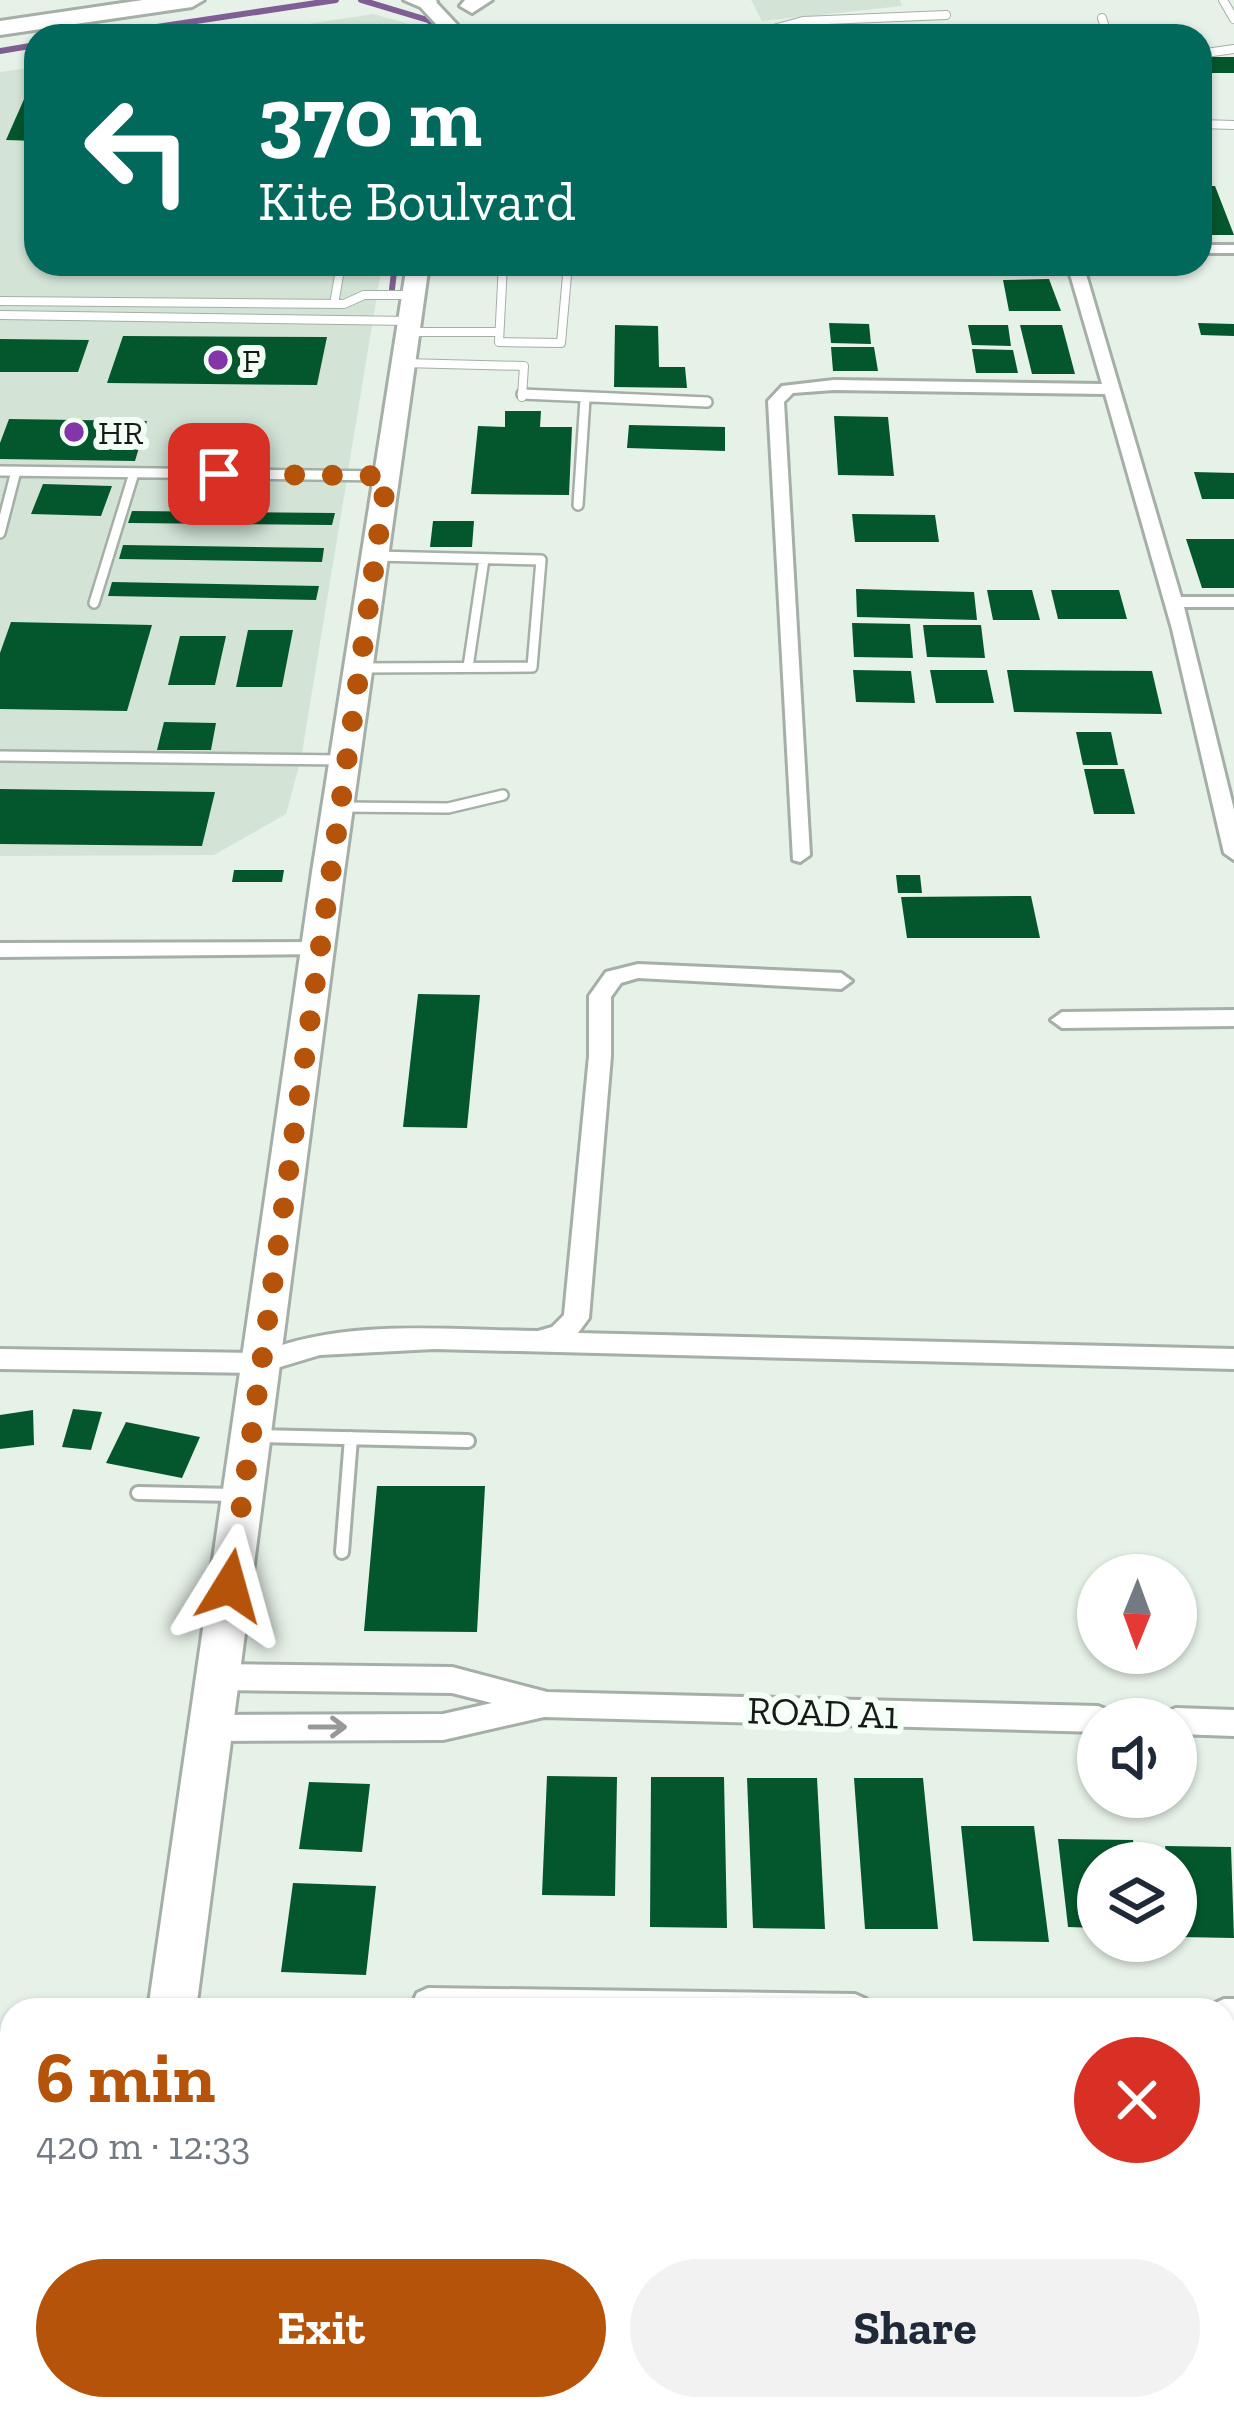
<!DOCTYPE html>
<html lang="en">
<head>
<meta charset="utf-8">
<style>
	body { margin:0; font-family:"Zilla Slab",serif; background:#f2f2f3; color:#1f2937; height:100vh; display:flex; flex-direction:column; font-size:45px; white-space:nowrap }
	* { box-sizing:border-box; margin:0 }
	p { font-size:39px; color:#747a83 }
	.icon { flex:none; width:66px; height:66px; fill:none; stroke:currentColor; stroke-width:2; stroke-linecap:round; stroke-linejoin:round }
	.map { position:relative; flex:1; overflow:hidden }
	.details { position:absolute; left:0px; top:1998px; width:1236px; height:423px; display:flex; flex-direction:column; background:#fff; border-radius:36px 36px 0 0; box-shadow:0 3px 9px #0004 }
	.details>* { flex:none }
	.guide { position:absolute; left:24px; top:24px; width:1188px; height:252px; border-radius:36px; box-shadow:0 3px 9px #0004; background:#00695c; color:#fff; overflow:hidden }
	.needle { width:78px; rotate:181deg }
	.tools { position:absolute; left:1077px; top:1554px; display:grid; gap:24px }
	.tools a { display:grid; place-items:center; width:120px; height:120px; border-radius:50%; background:#fff; box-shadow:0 3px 9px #0004; font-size:60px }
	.pin { position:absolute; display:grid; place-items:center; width:102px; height:102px; color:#fff; margin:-51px; border-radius:24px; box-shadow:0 6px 18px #0006 }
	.me { position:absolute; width:132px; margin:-66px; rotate:8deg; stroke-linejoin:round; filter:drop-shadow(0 0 9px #0008) }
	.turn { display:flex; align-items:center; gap:42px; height:252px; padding:0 36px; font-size:54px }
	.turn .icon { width:156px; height:156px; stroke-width:2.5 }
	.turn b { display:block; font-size:84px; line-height:102px }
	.round { display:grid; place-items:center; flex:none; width:126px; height:126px; border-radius:63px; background:#f2f2f3 }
	.headline { display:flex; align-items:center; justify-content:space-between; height:204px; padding:0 36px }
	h1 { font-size:72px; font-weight:800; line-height:90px; color:#b45309 }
	.primary-button { display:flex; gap:24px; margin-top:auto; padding:24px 36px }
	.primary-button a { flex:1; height:138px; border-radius:72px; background:#b45309; color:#fff; font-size:48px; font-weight:800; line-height:138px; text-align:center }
	.primary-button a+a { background:#f2f2f3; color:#1f2937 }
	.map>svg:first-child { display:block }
	.built { fill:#d3e4d7 }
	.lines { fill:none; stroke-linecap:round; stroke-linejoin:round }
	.stream { stroke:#805e95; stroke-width:6 }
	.building { fill:#04572c }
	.lane-far2-casing { stroke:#a5afa7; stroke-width:10 }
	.lane-far1-casing { stroke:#a5afa7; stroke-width:14 }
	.lane-casing { stroke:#a5afa7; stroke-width:18 }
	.street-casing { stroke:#a5afa7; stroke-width:6 }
	.secondary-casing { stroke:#a5afa7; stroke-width:6 }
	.highway-casing { stroke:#a5afa7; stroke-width:6 }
	.lane-far2 { stroke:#fff; stroke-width:8 }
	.lane-far1 { stroke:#fff; stroke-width:9 }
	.lane { stroke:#fff; stroke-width:12 }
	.street { fill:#fff; fill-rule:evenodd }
	.secondary { fill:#fff; fill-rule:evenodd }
	.highway { fill:#fff; fill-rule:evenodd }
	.oneway { stroke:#979897 }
	.route { stroke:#b45309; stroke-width:21; stroke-dasharray:0 37.8 }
	.poi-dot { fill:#8236a7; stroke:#f3fef6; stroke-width:4.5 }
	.labels { text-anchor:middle; stroke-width:12; stroke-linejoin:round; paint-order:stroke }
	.far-poi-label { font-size:33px; fill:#171b18; stroke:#f3fef6; text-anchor:start }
	.street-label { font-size:39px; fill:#171b18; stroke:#f3fef6 }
</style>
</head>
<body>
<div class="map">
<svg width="1234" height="2420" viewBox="0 0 1234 2420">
	<rect width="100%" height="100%" fill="#e6f1e8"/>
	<!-- built -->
	<path class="built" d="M751,0H900L902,6L762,21Z
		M373,14L416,26L415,36H232Z
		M36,67V264H382L301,759L286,814L214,855L0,856V72Z"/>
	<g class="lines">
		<!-- stream -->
		<path class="stream" d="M361,0L431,21L429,36
			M97,36L336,0
			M0,51L36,45
			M392,289L395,264"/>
	</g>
	<!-- building -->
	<path class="building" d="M1200,57H1234V73H1200Z
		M36,72V141L6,140Z
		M1200,186H1215L1234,235H1200Z
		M1049,279L1061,311H1009L1003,280Z
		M829,323L869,324L871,344L831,343Z
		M1198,323L1234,324V336L1201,335Z
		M615,325L658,326L659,367H685L687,388L614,387Z
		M968,325H1008L1011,346L972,345Z
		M1020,325H1062L1075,374H1032Z
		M123,336L327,337L317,385L107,383Z
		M0,339L89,340L78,372H0Z
		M831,347H874L878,371H833Z
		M972,349L1013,350L1018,373H976Z
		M505,411H541L540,427H572L569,495L471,494L478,426L505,427Z
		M834,416L888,417L894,476L838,475Z
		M9,419L147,421L135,461L0,459V443Z
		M629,425L725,427V451L627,448Z
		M1194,472L1234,473V499H1202Z
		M43,484L112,486L101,516L31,514Z
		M132,511L335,513L332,525L128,523Z
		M852,514L935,515L939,542H855Z
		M433,521H474L472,547H430Z
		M1186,539H1234V588H1202Z
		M123,545L324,548L322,562L119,559Z
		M112,582L319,586L316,600L108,596Z
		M856,589L974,592L977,620L857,617Z
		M987,590H1032L1040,620H993Z
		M1051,590H1119L1127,619H1058Z
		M11,622L152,625L127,711L0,709V653Z
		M852,623L910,624L913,658L854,657Z
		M923,625H981L985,658L927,657Z
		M248,630H293L282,687H236Z
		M180,636H226L215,685H168Z
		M853,670L911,671L915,703L856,702Z
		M930,670H987L994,703H936Z
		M1007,670L1152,671L1162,714L1014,712Z
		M164,722L216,723L211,750H157Z
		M1076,732H1111L1118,765H1083Z
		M1084,769H1124L1135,814H1094Z
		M0,789L215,792L202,846L0,844Z
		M234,870H284L282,882H232Z
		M896,875H920L922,893H898Z
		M1031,896L1040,938H907L901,897Z
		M418,994L480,995L467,1128L403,1127Z
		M73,1409L102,1412L91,1450L62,1447Z
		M33,1410L34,1445L0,1449V1415Z
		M126,1422L200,1437L182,1478L106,1463Z
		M377,1486H485L477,1632L364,1631Z
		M547,1776L617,1777L615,1896L542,1895Z
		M651,1777H724L727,1928L650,1927Z
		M747,1778H817L825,1929L753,1928Z
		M854,1778H923L938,1929H865Z
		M309,1782L370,1784L362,1852L299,1849Z
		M961,1826H1034L1049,1942L973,1941Z
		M1058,1839L1133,1840L1136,1863H1098V1928L1068,1927Z
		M1165,1846L1231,1847L1234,1938L1180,1937L1176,1863H1168Z
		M293,1883L376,1886L366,1975L281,1972Z
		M1224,2066H1231L1234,2087V2194L1224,2193Z"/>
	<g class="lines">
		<defs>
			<path id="lane-far2" d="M1223,0L1234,19
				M1102,18L1108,36
				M748,36L803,21L946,15
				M1206,53L1234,49
				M1200,124L1234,125
				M503,264L499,342L561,343L568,264
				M0,301L344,304L364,295H414
				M334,304L341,264
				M0,315L410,321
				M409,332H499
				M404,363L524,366L522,397"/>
			<path id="lane-far1" d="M522,394L707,402
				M0,471L386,476
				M578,505L585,399
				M0,533L16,471
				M94,603L134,473
				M468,667L484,559
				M360,668L532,667L541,560L375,556
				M0,756L344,760
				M339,807L448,808L503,795"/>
			<path id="lane" d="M258,1436L468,1441
				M138,1493L235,1495
				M342,1552L351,1438"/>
			<path id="street" d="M1200,245H1234V253H1200Z
				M1067,264H1083L1181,597H1234V607H1184L1234,810V860L1224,853L1172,629L1105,394L834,390L793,393L784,402L810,855L800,862L793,860L768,401L782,386L834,380L1102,384Z
				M318,942L329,949L326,954L0,957V943Z
				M638,964L841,973L852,981L841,989L638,978L621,983L611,997V1056L589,1318L578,1333L1234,1349V1369L434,1349L320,1355L260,1373L0,1369V1349L259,1353C347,1318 445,1330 538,1331L552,1327L564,1315L589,1056V996L606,972Z
				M1234,1010V1026L1062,1028L1051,1020L1062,1012Z
				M218,1664L452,1667L547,1692L1098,1706L1108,1710L1112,1719H1098V1732L544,1717L443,1740L211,1741L201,1737L197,1728L201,1719L211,1715L443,1714L492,1703L452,1693L218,1690L208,1686L204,1677L208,1668Z
				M1176,1708L1234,1710V1736L1176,1734V1719H1163L1166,1712Z
				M428,1988L855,1994L866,1999L871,2010H415L412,2004L417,1993Z
				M1224,1999H1234V2031H1224V2010H1210L1213,2004Z"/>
			<path id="secondary" d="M414,0H434L465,33L447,36Z
				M407,264H429L344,872L196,2010H148L312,872Z
				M90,2409H142L141,2420H87Z"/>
			<path id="highway" d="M143,0H204L192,7L0,35V21Z
				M404,0H436L437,2L425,9Z
				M465,0H492L472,13L460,6Z"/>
		</defs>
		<!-- lane-far2 casing -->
		<use href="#lane-far2" class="lane-far2-casing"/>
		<!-- lane-far1 casing -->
		<use href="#lane-far1" class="lane-far1-casing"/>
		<!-- lane casing -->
		<use href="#lane" class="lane-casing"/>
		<!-- street casing -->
		<use href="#street" class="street-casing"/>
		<!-- secondary casing -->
		<use href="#secondary" class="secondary-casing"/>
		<!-- highway casing -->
		<use href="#highway" class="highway-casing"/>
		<!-- lane-far2 -->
		<use href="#lane-far2" class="lane-far2"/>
		<!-- lane-far1 -->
		<use href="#lane-far1" class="lane-far1"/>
		<!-- lane -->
		<use href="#lane" class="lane"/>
		<!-- street -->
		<use href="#street" class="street"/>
		<!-- secondary -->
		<use href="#secondary" class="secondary"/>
		<!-- highway -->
		<use href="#highway" class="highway"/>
	</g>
	<!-- one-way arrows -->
	<defs><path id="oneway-shaft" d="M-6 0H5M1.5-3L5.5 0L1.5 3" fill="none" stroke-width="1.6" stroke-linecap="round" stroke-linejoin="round" transform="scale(3)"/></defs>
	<use class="oneway" href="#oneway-shaft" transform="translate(328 1727)"/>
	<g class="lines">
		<!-- route -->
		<path class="route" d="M219,474L387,476L230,1586"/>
	</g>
	<!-- markers -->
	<g class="poi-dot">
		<circle cx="218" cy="360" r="12"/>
		<circle cx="74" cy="432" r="12"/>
	</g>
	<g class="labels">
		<!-- far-poi labels -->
		<g class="far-poi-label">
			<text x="242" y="372">F</text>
			<text x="98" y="444">HR</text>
		</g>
		<!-- street labels -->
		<g class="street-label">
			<text transform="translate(823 1712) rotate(2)" y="14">ROAD A1</text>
		</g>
	</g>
</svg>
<div class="tools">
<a><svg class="needle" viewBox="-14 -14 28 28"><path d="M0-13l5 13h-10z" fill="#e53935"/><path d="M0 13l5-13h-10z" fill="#747a83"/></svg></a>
<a><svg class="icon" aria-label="sound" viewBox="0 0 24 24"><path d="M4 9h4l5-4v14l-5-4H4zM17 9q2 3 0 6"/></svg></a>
<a><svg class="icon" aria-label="layers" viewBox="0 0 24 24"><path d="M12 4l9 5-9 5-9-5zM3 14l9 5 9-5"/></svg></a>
</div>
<div class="pin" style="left:219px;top:474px;background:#d93025"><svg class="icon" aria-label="arrive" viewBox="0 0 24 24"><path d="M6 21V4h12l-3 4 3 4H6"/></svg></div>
<svg class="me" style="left:230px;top:1586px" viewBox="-20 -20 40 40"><path d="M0-17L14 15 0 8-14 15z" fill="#b45309" stroke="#fff" stroke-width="4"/></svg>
<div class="guide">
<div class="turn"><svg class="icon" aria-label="left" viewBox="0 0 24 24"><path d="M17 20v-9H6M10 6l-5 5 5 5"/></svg><div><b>370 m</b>Kite Boulvard</div></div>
</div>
<section class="details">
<div class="headline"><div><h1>6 min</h1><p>420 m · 12:33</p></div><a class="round" style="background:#d93025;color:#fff"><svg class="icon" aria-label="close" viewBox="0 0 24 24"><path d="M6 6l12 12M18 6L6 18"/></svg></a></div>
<div class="primary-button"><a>Exit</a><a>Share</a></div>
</section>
</div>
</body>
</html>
